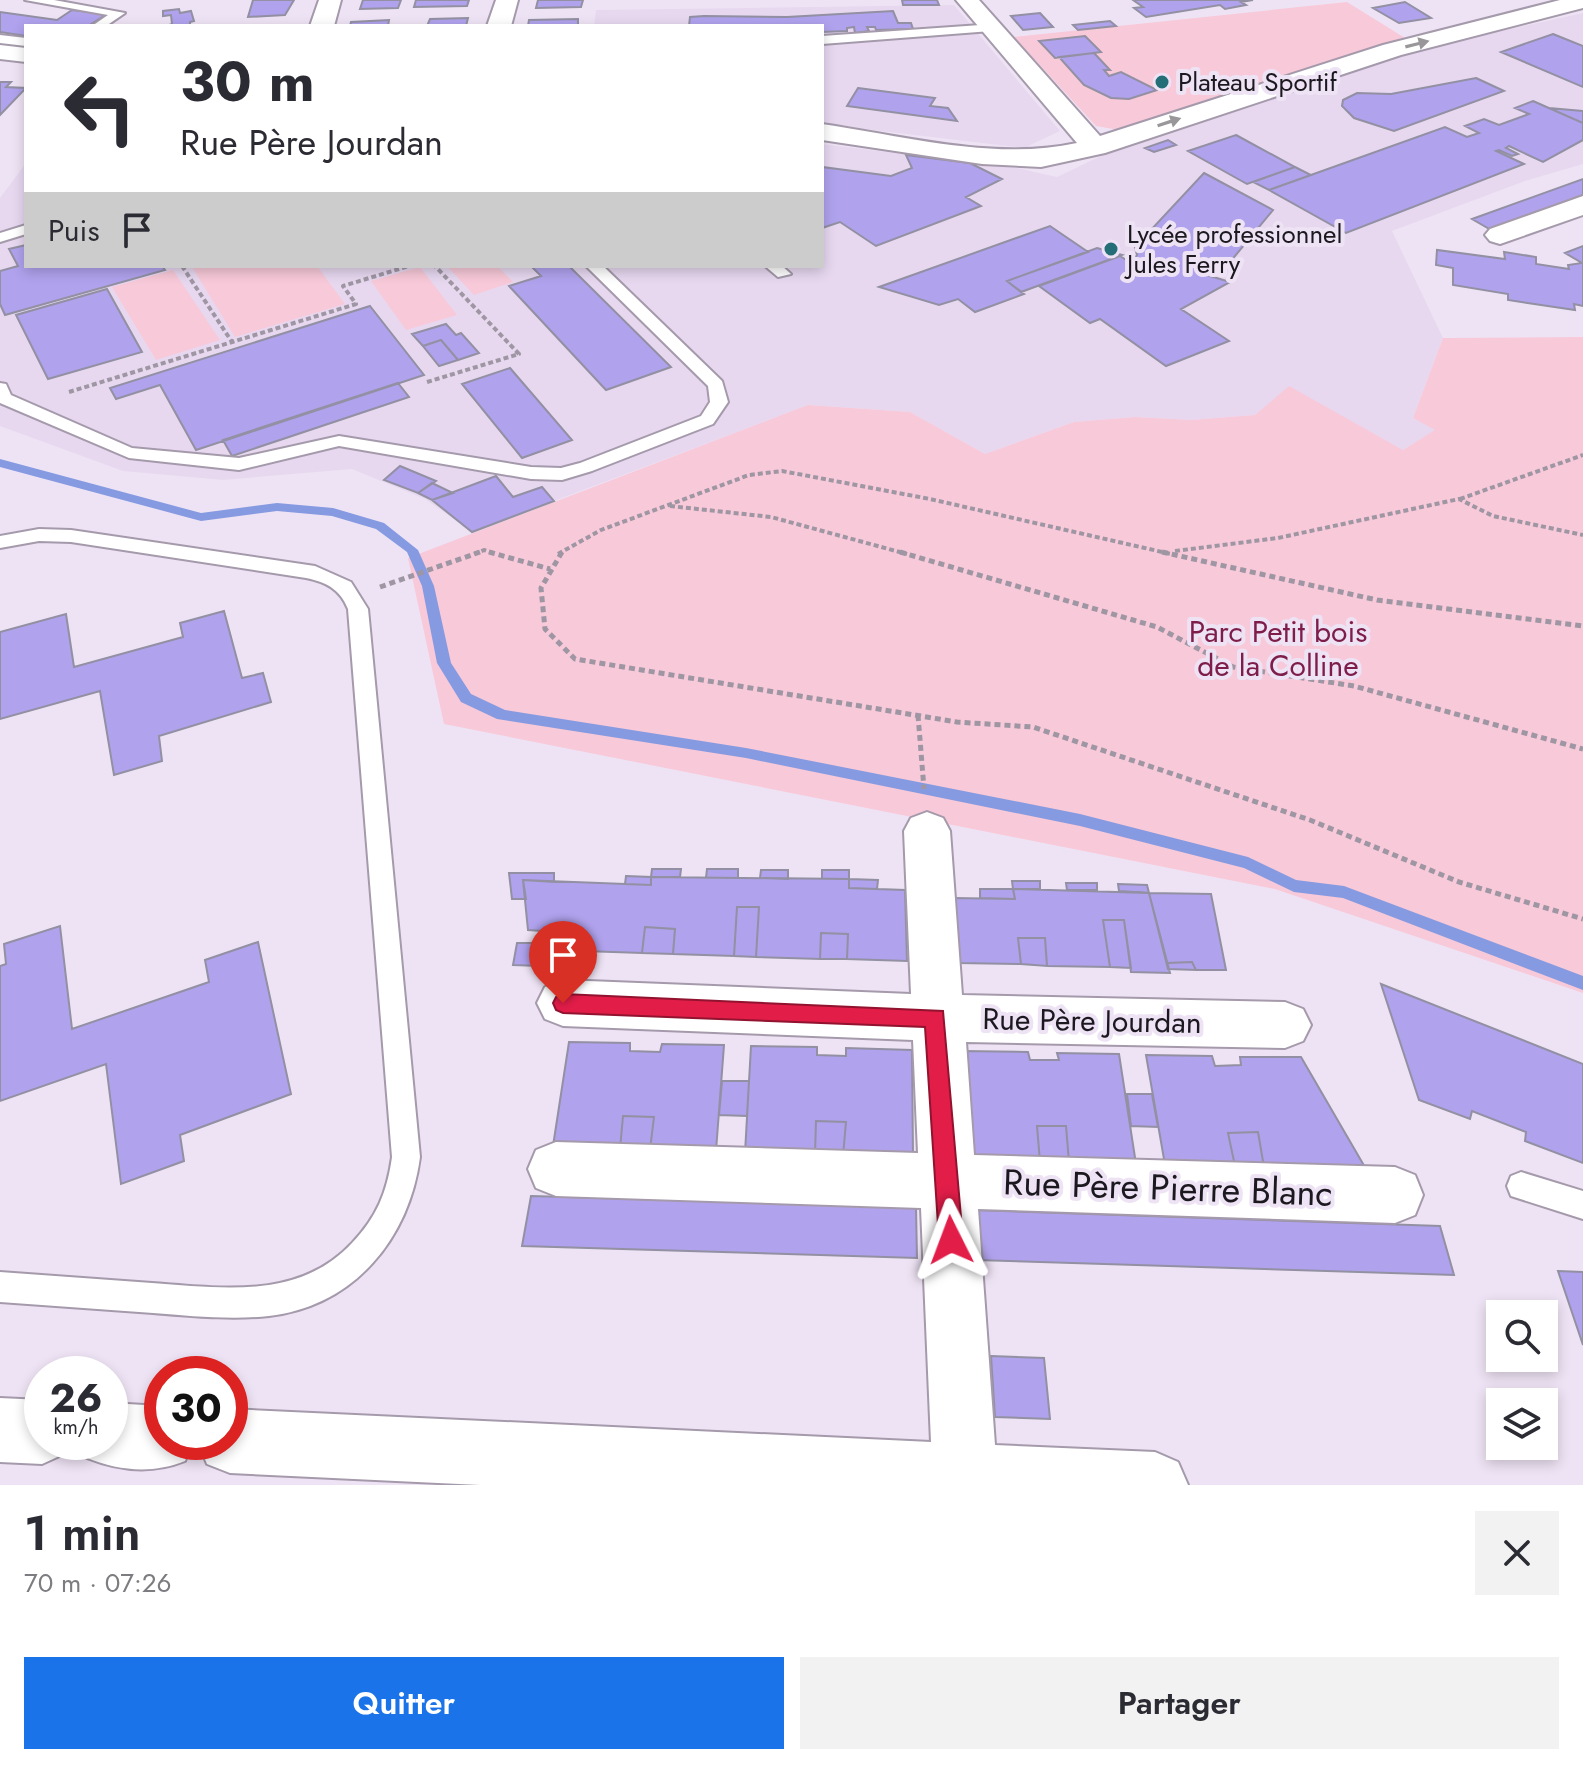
<!DOCTYPE html>
<html lang="fr">
<head>
<meta charset="utf-8">
<style>
	body { margin:0; font-family:Jost,sans-serif; background:#f2f2f3; color:#2b2b33; height:100vh; display:flex; flex-direction:column; font-size:30px; white-space:nowrap }
	* { box-sizing:border-box; margin:0 }
	p { font-size:26px; color:#7c7c81 }
	.icon { flex:none; width:44px; height:44px; fill:none; stroke:currentColor; stroke-width:2; stroke-linecap:round; stroke-linejoin:round }
	.map { position:relative; height:1485px; overflow:hidden }
	.sheet { display:flex; flex-direction:column; background:#fff; flex:1 }
	.sheet>* { flex:none }
	.banner { position:absolute; left:24px; top:24px; width:800px; height:244px; border-radius:0px; box-shadow:0 4px 12px #0003; background:#fff; color:#2b2b33; overflow:hidden }
	.buttons { position:absolute; left:1486px; top:1300px; display:grid; gap:16px }
	.buttons a { display:grid; place-items:center; width:72px; height:72px; border-radius:0px; background:#fff; box-shadow:0 4px 12px #0003; font-size:40px }
	.speed { position:absolute; left:24px; top:1356px; display:flex; gap:16px; font-size:40px; font-weight:700; text-align:center }
	.speed>* { display:grid; place-content:center; width:104px; height:104px; border-radius:50%; background:#fff; box-shadow:0 4px 12px #0003; line-height:1 }
	.speed small { font-size:20px; font-weight:400 }
	.speed .limit { border:12px solid #d22; background:#fff; color:#111 }
	.pin { position:absolute; display:grid; place-items:center; width:68px; height:68px; color:#fff; margin:-82px -34px; border-radius:50% 50% 50% 0; rotate:-45deg; box-shadow:0 0 8px #0007 }
	.pin .icon { rotate:45deg }
	.me { position:absolute; width:88px; margin:-44px; rotate:357deg; stroke-linejoin:round; filter:drop-shadow(0 0 6px #0008) }
	.turn { display:flex; align-items:center; gap:28px; height:168px; padding:0 24px; font-size:36px }
	.turn .icon { width:104px; height:104px; stroke-width:2.5 }
	.turn b { display:block; font-size:56px; line-height:68px }
	.then { display:flex; align-items:center; height:76px; padding:0 24px; background:#0003; gap:16px; font-size:30px }
	.round { display:grid; place-items:center; flex:none; width:84px; height:84px; border-radius:0px; background:#f2f2f3 }
	.head { display:flex; align-items:center; justify-content:space-between; height:136px; padding:0 24px }
	h1 { font-size:48px; font-weight:600; line-height:60px }
	.button { display:flex; gap:16px; margin-top:auto; padding:16px 24px }
	.button a { flex:1; height:92px; border-radius:0px; background:#1a73e8; color:#fff; font-size:32px; font-weight:600; line-height:92px; text-align:center }
	.button a+a { background:#f2f2f3; color:#2b2b33 }
	.map>svg:first-child { display:block }
	.built { fill:#e7d8f0 }
	.green { fill:#f8c9d8 }
	.lines { fill:none; stroke-linecap:round; stroke-linejoin:round }
	.stream { fill:#859ae1; fill-rule:evenodd }
	.building { fill:#b0a2ed; stroke:#9290a2; stroke-width:2 }
	.service-casing { stroke:#a59aab; stroke-width:4 }
	.minor-casing { stroke:#a59aab; stroke-width:4 }
	.path-far1 { stroke:#9f96a4; stroke-width:4; stroke-dasharray:5 3; stroke-linecap:butt }
	.path { stroke:#9f96a4; stroke-width:5; stroke-dasharray:6 4; stroke-linecap:butt }
	.service { fill:#fff; fill-rule:evenodd }
	.minor { fill:#fff; fill-rule:evenodd }
	.oneway { fill:#99979a }
	.route { fill:#e11d48; stroke:#92132f; stroke-width:2 }
	.poi-dot { fill:#246e77; stroke:#eee3f4; stroke-width:3 }
	.labels { text-anchor:middle; stroke-width:8; stroke-linejoin:round; paint-order:stroke }
	.far-poi-label { font-size:26px; fill:#1c181f; stroke:#eee3f4; text-anchor:start }
	.park-label { font-size:30px; fill:#7e1d4a; stroke:#eee3f4 }
	.street-label { font-size:30px; fill:#1c181f; stroke:#eee3f4 }
	.near-street-label { font-size:36px; fill:#1c181f; stroke:#eee3f4 }
</style>
</head>
<body>
<div class="map">
<svg width="1583" height="1485" viewBox="0 0 1583 1485">
	<rect width="100%" height="100%" fill="#eee3f4"/>
	<!-- built -->
	<path class="built" d="M954,5L1060,131L1024,148L822,124V26H594L596,10Z
		M1583,13V164L1525,181L1392,231L1443,338L1413,418L1436,430L1403,450L1289,387L1255,415L1191,420L1135,417L1074,422L985,454L910,412L808,405L472,532L425,499L352,469L223,480L123,471L0,426V198L26,163V266H822V144L1017,168L1057,177L1132,141L1424,48Z"/>
	<!-- green -->
	<path class="green" d="M1347,2L1405,38L1119,130L1096,126L1014,37Z
		M317,266L345,304L235,337L192,267Z
		M447,266H497L513,282L474,295Z
		M420,267L457,315L406,330L371,281Z
		M173,270L220,340L156,360L112,287Z
		M1583,337V993L1275,889L444,724L408,558L808,405L910,412L985,454L1074,422L1135,417L1191,420L1255,415L1289,386L1403,450L1435,430L1413,418L1443,338Z"/>
	<g class="lines">
		<!-- stream -->
		<path class="stream" d="M0,459L201,513L277,503L333,508L384,523L418,550L434,586L451,663L471,694L505,710L746,748L1080,814L1248,857L1296,880L1344,886L1583,976V990L1343,898L1294,892L1244,868L1080,826L746,758L497,719L461,702L437,663L422,586L407,552L376,529L332,516L277,511L201,521L0,467Z"/>
	</g>
	<!-- building -->
	<path class="building" d="M253,0H294L285,15L248,17Z
		M363,0H401L398,8L360,9Z
		M416,0H469L467,6L414,7Z
		M538,0H583L581,7L536,8Z
		M902,0H937L939,5H903Z
		M1133,0H1253L1241,2L1246,5L1225,9L1220,5L1146,17L1134,8L1143,7Z
		M1405,2L1431,18L1399,23L1373,8Z
		M179,9L180,13L191,11L194,21L190,22V26H166L172,24L171,15L163,16V11Z
		M72,10L107,14L88,26H26V36L0,32V12L57,20Z
		M893,11L898,23H911L913,29L876,30L875,27H867L869,31L855,33L854,27L847,28V31L822,32V26H689L690,17L704,16L787,17Z
		M1040,13L1053,27L1023,30L1011,16Z
		M468,18L466,26H427L430,19Z
		M578,19V26H587H528L529,20Z
		M389,20L388,26H350L351,22Z
		M1110,21L1116,26L1078,30L1073,25Z
		M1553,34L1583,46V87L1501,52Z
		M1085,36L1101,52L1055,58L1039,41Z
		M1094,53L1110,70H1104L1109,76L1121,72L1157,90L1129,99L1111,98L1084,85L1059,57Z
		M1476,78L1504,91L1394,131L1354,118L1342,106L1343,100L1357,93L1391,94Z
		M0,82H11L6,87L26,88L0,115Z
		M858,88L935,98L930,106L948,108L957,121L847,106Z
		M1533,101L1583,123V140L1543,162L1509,146L1506,148L1518,154L1512,156L1499,150L1496,151L1524,164L1346,233L1269,190L1445,127L1467,137L1479,133L1465,126L1484,119L1499,125L1529,114L1515,108Z
		M1549,108L1583,111V123Z
		M1236,135L1295,167L1247,184L1188,151Z
		M1168,140L1176,145L1154,152L1145,148Z
		M906,155L970,163L1002,179L966,197L981,206L876,246L840,222L822,228V167L891,176L912,168Z
		M1295,167L1311,175L1269,190L1253,182Z
		M1204,173L1273,210L1221,273L1214,271L1210,276L1230,282L1181,309L1229,341L1166,366L1100,319L1090,323L1039,286L1120,256L1131,263L1137,255L1135,247Z
		M1583,179V195L1491,230L1472,219Z
		M1050,226L1088,252L1007,281L1024,294L975,312L958,299L939,305L879,287Z
		M26,245V266H162L165,270L5,315L0,304V271L18,266L9,249Z
		M1583,246V306L1574,304L1575,310L1508,300V294L1453,285V268L1436,265L1437,250L1505,259L1504,252L1536,257V264L1569,269L1568,265L1582,263L1565,253Z
		M1097,248L1122,255L1021,292L1007,281Z
		M531,266H569L671,367L606,390L509,286L541,276Z
		M107,289L142,352L48,379L16,315Z
		M370,306L424,375L196,450L160,385L116,399L110,388Z
		M446,324L456,335L461,333L479,353L458,360L441,340L423,346L412,334Z
		M441,340L458,360L439,366L423,346Z
		M510,368L572,440L522,458L462,384Z
		M398,383L409,397L232,456L223,440Z
		M400,466L436,481L418,493L384,480Z
		M496,476L513,497L542,487L554,501L472,532L432,500Z
		M432,483L453,493L432,500L418,493Z
		M224,611L242,678L263,673L271,702L159,736L162,761L114,775L100,691L0,719V632L66,614L74,667L183,637L180,623Z
		M652,869H681L680,877H651Z
		M707,869H738V878H706Z
		M761,870H788V879L760,878Z
		M822,870H849V879H822Z
		M509,873H554V882L523,880L526,899H512Z
		M626,876L651,877V885L625,884Z
		M651,877L849,879V888L905,890L907,961L847,959L848,934L821,933L820,959L756,957L759,907H737L734,956L673,954L675,929L645,927L642,953L554,950L557,932L528,930L523,880L651,885Z
		M849,879L878,880L877,889L849,888Z
		M1012,881H1040V889H1013Z
		M1066,883H1097V890H1067Z
		M1118,884L1147,885L1149,893L1119,891Z
		M980,889H1013L1015,899L980,898Z
		M1013,889L1149,893L1170,973L1131,972L1124,920H1103L1110,967L1047,966L1045,938H1018L1021,964L958,963L954,898L1015,899Z
		M1149,893L1211,894L1226,970H1196L1192,962L1167,963L1168,969Z
		M737,907H759L756,957L734,956Z
		M1103,920H1124L1131,968L1110,967Z
		M60,926L72,1029L209,982L205,960L258,942L291,1094L180,1135L184,1161L121,1184L106,1064L0,1101V966L6,964L4,944Z
		M645,927L675,929L673,954L642,953Z
		M821,933L848,934L847,959H820Z
		M1018,938H1045L1047,966L1021,964Z
		M517,943H545L540,966L513,965Z
		M1192,962L1196,970L1168,969L1167,963Z
		M1381,984L1583,1064V1163L1525,1141L1526,1132L1472,1111L1470,1119L1419,1100Z
		M569,1042L630,1043V1051L660,1052L662,1044L724,1045L716,1151L650,1150L654,1117L623,1116L620,1149L553,1146Z
		M751,1046L817,1047V1055L846,1056V1048L912,1050L913,1157L843,1156L846,1122L816,1121L815,1154L745,1153Z
		M963,1051L1028,1052L1030,1060H1059L1057,1053L1119,1054L1136,1164L1069,1162L1066,1126H1037L1040,1162L969,1161Z
		M1146,1055L1212,1056L1215,1066L1241,1065L1240,1057H1301L1366,1169L1264,1167L1258,1132L1228,1133L1235,1166L1165,1165Z
		M722,1081H749L747,1116L719,1115Z
		M1127,1094H1152L1158,1127L1131,1126Z
		M623,1116L654,1117L650,1150L620,1149Z
		M816,1121L846,1122L843,1156L815,1154Z
		M1037,1126H1066L1069,1162H1040Z
		M1258,1132L1264,1167L1235,1166L1228,1133Z
		M531,1196L916,1207L917,1258L522,1246Z
		M973,1210L1440,1226L1454,1275L976,1260Z
		M1558,1271L1583,1272V1345Z
		M991,1356L1044,1358L1050,1419L995,1417Z"/>
	<g class="lines">
		<defs>
			<path id="service" d="M25,0H54L125,13L106,26H92L108,15Z
				M995,24L997,27L991,31L822,44V36Z
				M0,35L26,38V46L0,43Z
				M26,225V234L0,242V233Z
				M586,266H603L722,381L728,402L713,424L592,471L562,480L531,479L339,446L239,470L129,458L0,403V383L6,384L11,395L132,448L239,458L339,436L531,467L561,468L580,463L701,416L710,402L708,386Z
				M765,266H782L791,274L778,277Z
				M39,529L71,530L315,566L351,582L368,609L420,1157C409,1239 354,1306 269,1316C230,1320 191,1316 153,1313C102,1309 51,1306 0,1302V1272C51,1276 101,1279 152,1283C223,1288 299,1300 352,1243C377,1217 387,1192 392,1157L348,609C340,589 326,582 306,578L71,542L39,541L0,548V536Z
				M1521,1172L1583,1191V1219L1511,1196L1507,1186L1511,1176Z"/>
			<path id="minor" d="M319,0H341L334,26H310Z
				M496,0H518L511,26H487Z
				M956,0H979L1100,136L1383,45L1560,0H1583V8L1401,55L1105,153L1041,167L982,164L822,140V124C905,136 994,161 1077,143Z
				M0,45L26,48V62L0,59Z
				M1583,196V215L1500,244L1490,241L1485,235L1490,229Z
				M927,812L943,818L950,831L962,995L1285,1002L1303,1009L1311,1025L1303,1041L1285,1048L966,1042L974,1155L1395,1167L1415,1175L1423,1195L1415,1215L1395,1223L978,1209L995,1445L1155,1452L1178,1462L1188,1485H480L230,1473L207,1464L198,1442H230V1409L931,1442L921,1208L556,1196L536,1188L528,1169L536,1150L556,1142L918,1153L913,1040L563,1026L545,1019L537,1003L545,987L563,980L911,994L904,831L911,818Z
				M0,1398L42,1400V1442H70L64,1454L42,1464L0,1462Z
				M110,1403L162,1406V1442H192L185,1461C153,1474 119,1471 87,1458L81,1442H110Z"/>
		</defs>
		<!-- service casing -->
		<use href="#service" class="service-casing"/>
		<!-- minor casing -->
		<use href="#minor" class="minor-casing"/>
		<!-- path-far1 -->
		<path class="path-far1" d="M182,266L232,342
			M427,382L519,354L435,266
			M69,392L356,304L343,286L409,266
			M1460,499L1583,455
			M670,506L771,517L907,554
			M1175,551L1278,538L1459,499L1493,516L1583,535
			M474,554L484,550L496,554
			M558,554L601,530L749,475L782,471L930,499L1171,554"/>
		<!-- path -->
		<path class="path" d="M489,552L550,569
			M562,552L541,588L545,629L575,659L957,722L1033,727L1310,820L1459,882L1583,919
			M900,552L1157,627L1233,667L1354,686L1583,749
			M1162,552L1377,600L1583,626
			M380,587L480,552
			M918,715L924,789"/>
		<!-- service -->
		<use href="#service" class="service"/>
		<!-- minor -->
		<use href="#minor" class="minor"/>
	</g>
	<!-- one-way arrows -->
	<defs><path id="oneway-solid" d="M-6-.8H1V-3.2L6.5 0L1 3.2V.8H-6Z" transform="scale(2)"/></defs>
	<g class="oneway">
		<use href="#oneway-solid" transform="translate(1417 44) rotate(-14)"/>
		<use href="#oneway-solid" transform="translate(1169 122) rotate(-18)"/>
	</g>
	<!-- route -->
	<path class="route" d="M563,994L943,1011L963,1240L960,1248L951,1252L942,1248L939,1240L925,1027L563,1013L556,1010L553,1003L556,997Z"/>
	<!-- markers -->
	<g class="poi-dot">
		<circle cx="1162" cy="82" r="8"/>
		<circle cx="1111" cy="249" r="8"/>
	</g>
	<g class="labels">
		<!-- far-poi labels -->
		<g class="far-poi-label">
			<text x="1178" y="91">Plateau Sportif</text>
			<text x="1127" y="243">Lycée professionnel<tspan x="1127" dy="30">Jules Ferry</tspan></text>
		</g>
		<!-- park labels -->
		<g class="park-label">
			<text x="1278" y="642">Parc Petit bois<tspan x="1278" dy="34">de la Colline</tspan></text>
		</g>
		<!-- street labels -->
		<g class="street-label">
			<text transform="translate(1092 1021) rotate(1)" y="10">Rue Père Jourdan</text>
		</g>
		<!-- near-street labels -->
		<g class="near-street-label">
			<text transform="translate(1168 1187) rotate(2)" y="13">Rue Père Pierre Blanc</text>
		</g>
	</g>
</svg>
<div class="buttons">
<a><svg class="icon" aria-label="search" viewBox="0 0 24 24"><circle cx="10" cy="10" r="6"/><path d="M15 15l6 6"/></svg></a>
<a><svg class="icon" aria-label="layers" viewBox="0 0 24 24"><path d="M12 4l9 5-9 5-9-5zM3 14l9 5 9-5"/></svg></a>
</div>
<div class="speed"><div>26<small>km/h</small></div><div class="limit">30</div></div>
<div class="pin" style="left:563px;top:1003px;background:#d93025"><svg class="icon" aria-label="arrive" viewBox="0 0 24 24"><path d="M6 21V4h12l-3 4 3 4H6"/></svg></div>
<svg class="me" style="left:951px;top:1240px" viewBox="-20 -20 40 40"><path d="M0-17L14 15 0 8-14 15z" fill="#e11d48" stroke="#fff" stroke-width="4"/></svg>
<div class="banner">
<div class="turn"><svg class="icon" aria-label="left" viewBox="0 0 24 24"><path d="M17 20v-9H6M10 6l-5 5 5 5"/></svg><div><b>30 m</b>Rue Père Jourdan</div></div>
<div class="then">Puis<svg class="icon" aria-label="arrive" viewBox="0 0 24 24"><path d="M6 21V4h12l-3 4 3 4H6"/></svg></div>
</div>
</div>
<section class="sheet">
<div class="head"><div><h1>1 min</h1><p>70 m · 07:26</p></div><a class="round"><svg class="icon" aria-label="close" viewBox="0 0 24 24"><path d="M6 6l12 12M18 6L6 18"/></svg></a></div>
<div class="button"><a>Quitter</a><a>Partager</a></div>
</section>
</body>
</html>
